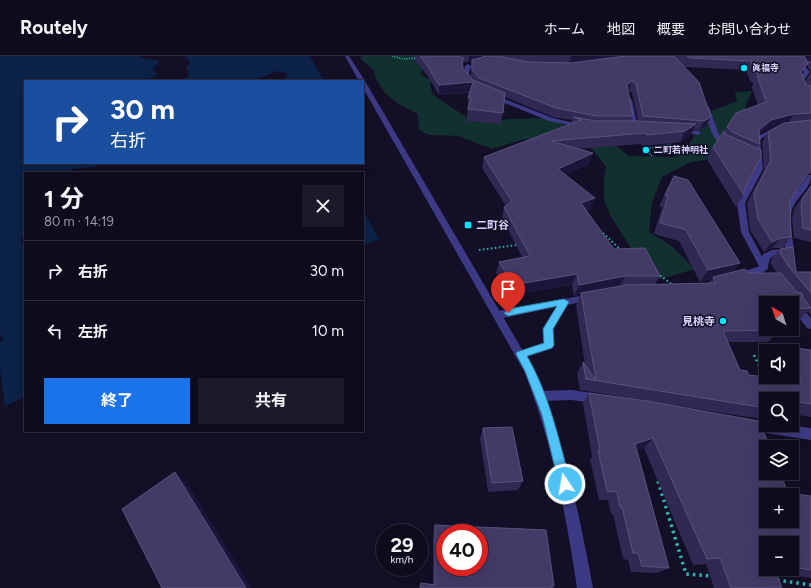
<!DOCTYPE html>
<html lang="ja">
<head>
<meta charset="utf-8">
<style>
	body { margin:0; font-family:Figtree,"Noto Sans JP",sans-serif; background:#1c1929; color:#f1f3f6; height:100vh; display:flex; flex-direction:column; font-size:15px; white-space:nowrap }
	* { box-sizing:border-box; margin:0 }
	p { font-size:13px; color:#9b9ba3 }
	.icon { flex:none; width:22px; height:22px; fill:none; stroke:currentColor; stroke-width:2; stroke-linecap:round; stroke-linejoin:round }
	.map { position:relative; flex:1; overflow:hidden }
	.details { position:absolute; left:24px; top:116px; width:340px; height:260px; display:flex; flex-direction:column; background:#0e0b1c; border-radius:0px; box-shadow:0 4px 16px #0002,0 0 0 1px #2e2b3b }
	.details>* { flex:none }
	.top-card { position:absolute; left:24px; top:24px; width:340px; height:84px; border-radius:0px; box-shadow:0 4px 16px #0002,0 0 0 1px #2e2b3b; background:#1a4fa0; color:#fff; overflow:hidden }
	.needle { width:26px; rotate:321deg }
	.tools { position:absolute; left:759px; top:240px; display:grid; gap:8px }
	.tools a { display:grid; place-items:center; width:40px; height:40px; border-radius:0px; background:#0e0b1c; box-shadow:0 4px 16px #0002,0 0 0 1px #2e2b3b; font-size:20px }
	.speed { position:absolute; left:376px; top:468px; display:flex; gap:8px; font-size:20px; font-weight:700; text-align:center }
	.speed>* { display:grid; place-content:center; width:52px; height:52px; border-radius:50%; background:#0e0b1c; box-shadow:0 4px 16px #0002,0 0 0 1px #2e2b3b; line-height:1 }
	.speed small { font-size:10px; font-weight:400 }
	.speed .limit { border:6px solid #d22; background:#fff; color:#111 }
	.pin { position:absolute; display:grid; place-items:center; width:34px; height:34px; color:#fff; margin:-41px -17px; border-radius:50% 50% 50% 0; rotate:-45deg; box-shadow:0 0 4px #0007 }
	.pin .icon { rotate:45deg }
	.me { position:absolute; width:44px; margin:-22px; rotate:348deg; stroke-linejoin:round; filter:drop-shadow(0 0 3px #0008) }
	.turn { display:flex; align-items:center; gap:14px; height:84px; padding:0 20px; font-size:18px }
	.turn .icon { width:52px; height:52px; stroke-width:2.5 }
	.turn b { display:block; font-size:28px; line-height:34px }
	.round { display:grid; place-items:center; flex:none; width:42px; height:42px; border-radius:0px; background:#1c1929 }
	.headline { display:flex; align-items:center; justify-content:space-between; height:68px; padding:0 20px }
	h1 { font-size:24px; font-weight:700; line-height:30px }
	.primary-button { display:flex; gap:8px; margin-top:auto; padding:8px 20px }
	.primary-button a { flex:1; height:46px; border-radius:0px; background:#1a73e8; color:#fff; font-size:16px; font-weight:700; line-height:46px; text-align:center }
	.primary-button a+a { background:#1c1929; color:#f1f3f6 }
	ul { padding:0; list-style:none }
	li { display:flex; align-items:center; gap:12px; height:60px; padding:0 20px; border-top:1px solid #2e2b3b }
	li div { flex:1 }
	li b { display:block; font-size:15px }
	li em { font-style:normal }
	header { display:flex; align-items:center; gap:24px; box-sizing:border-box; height:56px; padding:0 20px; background:#0e0b1c; border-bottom:1px solid #2e2b3b }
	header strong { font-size:19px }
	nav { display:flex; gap:22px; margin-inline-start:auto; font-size:14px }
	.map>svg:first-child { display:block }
	.green { fill:#12302f }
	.water { fill:#0c2248 }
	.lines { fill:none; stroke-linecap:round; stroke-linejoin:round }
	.path-far3 { stroke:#2fb8b0; stroke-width:1.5; stroke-dasharray:1 1.5; stroke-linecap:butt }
	.path-far2 { stroke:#2fb8b0; stroke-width:2; stroke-dasharray:1.5 2.5; stroke-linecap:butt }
	.path-far1 { stroke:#2fb8b0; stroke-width:2.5; stroke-dasharray:2 3; stroke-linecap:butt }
	.path { stroke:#2fb8b0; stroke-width:3.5; stroke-dasharray:2.5 4; stroke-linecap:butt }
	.service { fill:#3d3a85; fill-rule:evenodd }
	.minor { fill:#3d3a85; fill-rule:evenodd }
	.tertiary { fill:#3d3a85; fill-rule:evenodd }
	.wall { fill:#312854; fill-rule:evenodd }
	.shaded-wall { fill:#1d163a }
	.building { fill:#433a66; stroke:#5a527e; fill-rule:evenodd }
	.route { fill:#4fc3f7; stroke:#337fa1 }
	.poi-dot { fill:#00e5ff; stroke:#130f26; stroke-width:1.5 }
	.labels { text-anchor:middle; stroke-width:3; stroke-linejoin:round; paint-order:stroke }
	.far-poi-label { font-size:9px; font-weight:bold; fill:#d9d4ff; stroke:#130f26; text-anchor:start }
	.poi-label { font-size:11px; font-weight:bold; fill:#d9d4ff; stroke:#130f26; text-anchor:start }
</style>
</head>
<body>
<header>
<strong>Routely</strong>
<nav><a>ホーム</a><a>地図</a><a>概要</a><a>お問い合わせ</a></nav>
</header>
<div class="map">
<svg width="811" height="532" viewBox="0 0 811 532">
	<rect width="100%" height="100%" fill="#130f26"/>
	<!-- green -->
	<path class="green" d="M362,0H430L420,18L430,24L432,38L469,63L490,66L509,63L550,62L567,70L602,78L629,100L674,101L690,87L700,67L712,55L737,45L735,36L752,35L746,48L744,64L712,103L691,106L662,121L652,146L649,176L672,190L695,213L661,223L645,214L610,159L604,143V123L606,111L586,85L557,78L521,84L492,93L459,80L429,79L419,74L418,58L397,47L385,37L376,23L374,15L360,2Z"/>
	<!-- water -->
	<path class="water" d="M0,0H139L146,3L157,4L159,7L153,12V14L157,18L154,21L148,23V25H25V107H107L93,111L73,113L65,117H25V146L23,149H25V180L21,183L23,190H25V341L5,350L0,314V286L3,284L0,277Z
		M184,0H310L324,25H282L286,22L287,17L278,15L252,25H180L189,20L186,11L190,8V5Z
		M363,154L379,183L363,190Z"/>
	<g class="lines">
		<!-- path-far3 -->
		<path class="path-far3" d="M392,0L403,3L417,2
			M652,100L645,93L671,88"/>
		<!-- path-far2 -->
		<path class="path-far2" d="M599,177H603L621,194
			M479,194L517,189
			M657,217L674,230"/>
		<!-- path-far1 -->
		<path class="path-far1" d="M754,299L766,324"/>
		<!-- path -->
		<path class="path" d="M658,425L686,518L712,520
			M777,524L811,529"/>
		<!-- service -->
		<path class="service" d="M811,5V9H804L810,16L803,25L805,36H811V40L801,38L797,25L804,16L798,6Z
			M468,8L471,10L469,17L473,27L470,29C463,25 464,16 465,10Z
			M490,39H494L553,62L587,70L584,72L549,65L490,41Z
			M629,42L632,44L638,72L635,74L632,72L626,44Z
			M706,49L709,51L719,79L731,90V92C714,95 707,63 703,51Z
			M776,71L781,72L762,82L760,85L763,113L745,147L749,176L768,212L764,215L760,212L741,176L737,147L755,113L754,85L758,80Z
			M680,73L698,75L701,77L698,79L678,76V74Z"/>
		<!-- minor -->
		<path class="minor" d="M808,119H811C811,134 793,143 791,158C790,168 793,185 794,196L793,198L774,200L770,202L767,214C759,218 745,225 736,222L734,220L736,218L760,210L763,198L772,194L785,193L783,157L790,144Z
			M591,238L594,239L596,241L594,243L567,249L553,273L554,289L553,292L521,303L517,302L516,299L517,296L544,287L543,273L556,251L498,263L495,262L493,259L495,256L498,255Z
			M794,245L797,246L811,262V273L807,272L792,253V247H790Z
			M572,334L598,338L602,339L604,343L602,347L598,348L572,344L541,345L537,344L535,340L537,336L541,335Z
			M748,364L766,366V369H787L811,372V384L748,374L744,373L742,369L744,365Z"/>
		<!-- tertiary -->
		<path class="tertiary" d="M345,0H349L365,25L534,314C564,384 579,457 593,532H577C566,458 552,385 524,315L363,32V25H359Z"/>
	</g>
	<!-- wall -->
	<path class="wall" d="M415,0H811V4L806,5L801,17L805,25L811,16L807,10L811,5V118H807L797,133L790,146L791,181L783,192H772L764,196L750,174L747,147L764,114L762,86L768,76L777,71L765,74L759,79L760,88L757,92L744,134V139L736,151L707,103L713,91L727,71L758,49L752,32L753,27L750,25L746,14L686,11L681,7L706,70L699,74H694L691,79L680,86L643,90L640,88L579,93L589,108L566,119L591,153L586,155L614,193L660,220L655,228L708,227L712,223L700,226L679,185L654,178L662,151L659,150L674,120L740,207L733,216L748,217H777L771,208V203L780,193L796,216H811V260L808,255L799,264H792V247H766V273L780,274L768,286H728L740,314L749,319L783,323L782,321H792V295H782L787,291L811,294V361L792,358V343H766V363L741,360L580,334L577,317L583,306L585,309L576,249L580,239L574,240L572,229L510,240L496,217L499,206L522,201L502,162L504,151L506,150L482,112L484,101L571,68L572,64L553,61L505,41L501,68L467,65L468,42L470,37L439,39L427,19L415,4ZM472,5L471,12V22L463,12V10L464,6H468ZM628,34H629L632,37L638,65H631L633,60Z
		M811,123V186L794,182L792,162L794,153L810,130Z
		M589,337L788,437L811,440V522L776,517L782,532H714L706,508L693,509L644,392L637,394L669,512L657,517L631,516L628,504L623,503L613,458H611L608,444H599L590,403L592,401L583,347ZM792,487V513H766Z
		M483,372L523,425L518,434L488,436L480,382Z
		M435,469L554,530L552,532L433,529V478Z"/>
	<!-- shaded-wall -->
	<path class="shaded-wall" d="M469,0H488L468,6Z
		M571,0H626L569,8Z
		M800,0H811V4L797,6Z
		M632,25L629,34L624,37L627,29Z
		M473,26L471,36L439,39V29Z
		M794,58L788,68L765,74L753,84L759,74L771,64Z
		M711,61L706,70L699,74L704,65Z
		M696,68L691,79L680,86L685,75Z
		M593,97L589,108L555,124L558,113Z
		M595,142L591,153L577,158L581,147Z
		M781,182L772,192L764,196L772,186Z
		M740,207L732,218L713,221L712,223L700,226L708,214Z
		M577,218L572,229L510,240L513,229Z
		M625,220L619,232L581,237L580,239L574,240L579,229Z
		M653,382L644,392L626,398L635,388Z
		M175,416L188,429L252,532H246Z"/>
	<!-- building -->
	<path class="building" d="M420,0H456L464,2L462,6L463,12L473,24L505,37L503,57L468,53L471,42H468L473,26L439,29L427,9Z
		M486,0H497L528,6L571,7L625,0H674L699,26L711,61L704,65L643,60L636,28L632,25L627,29L633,60H596L556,52L479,22L472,13V4Z
		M687,0H804L808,7L801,16L806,29L811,30V57L794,58L771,64L759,74L760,88L732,76L727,71L736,57L766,46L758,22V18L755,16L751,5L690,2Z
		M573,61L596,65H639L696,68L685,75L647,79L645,77L551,85L593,97L558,113L595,142L581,147L614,193L645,192L660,220H625L579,229L577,218L513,229L499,206L530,200L504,151L512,146L484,101L581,64Z
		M811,64V113L797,133L790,146L791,181L781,182L772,186L758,163L754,137L771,104L768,76L784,67Z
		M724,75L727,79L761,94V101L744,134V139L713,91Z
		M674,120L688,124L740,207L708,214L686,174L660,167L668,140L665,139Z
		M811,130V174L803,172L801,152L802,143Z
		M793,191L796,216H811V237L789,211L780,197V193Z
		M745,213L748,217H781L797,236L802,237L803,242L811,252L792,253V247H766V254H765L766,256V273H779L780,274L723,275L740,314L747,315L749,319L802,326L792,304V295H788L787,291L811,294V348L792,345V343H766V351L753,350L586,323L583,306L596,324L581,237L626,229L716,227L713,221Z
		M589,337L647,345L759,365L770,391H766V417H780L788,437L811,440V514L792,511V487H766V513H775L782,532H731L720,502L707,503L653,382L635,388L669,512L642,510L638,497H633L622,451H620L617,436L607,435L598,394H600ZM766,439H792V465H766Z
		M512,371L523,425L492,427L483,372Z
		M175,416L246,532H162L122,453Z
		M435,469L546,474L554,530H552V532H420L421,527L435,529ZM445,477H479V511H445Z"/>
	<!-- route -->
	<path class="route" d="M564,243L569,246L553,273L554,289L552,292L527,300C550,340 559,385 571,428L569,433L565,434L560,433L559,428L542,359L525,315L516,298L517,296L544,287L543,273L557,250L508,260L504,257L508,253Z"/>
	<!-- markers -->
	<g class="poi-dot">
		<circle cx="744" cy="12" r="4"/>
		<circle cx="646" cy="94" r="4"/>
		<rect x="464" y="165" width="8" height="8" rx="2"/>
		<circle cx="723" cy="265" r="4"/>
	</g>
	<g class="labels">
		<!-- far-poi labels -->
		<g class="far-poi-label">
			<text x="752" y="15">眞福寺</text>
			<text x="654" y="97">二町若神明社</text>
		</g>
		<!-- poi labels -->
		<g class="poi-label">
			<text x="476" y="173">二町谷</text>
			<text x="715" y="269" text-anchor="end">見桃寺</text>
		</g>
	</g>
</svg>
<div class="tools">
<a><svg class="needle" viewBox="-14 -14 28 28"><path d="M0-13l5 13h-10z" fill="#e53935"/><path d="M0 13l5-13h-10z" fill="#9b9ba3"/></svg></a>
<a><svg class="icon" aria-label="sound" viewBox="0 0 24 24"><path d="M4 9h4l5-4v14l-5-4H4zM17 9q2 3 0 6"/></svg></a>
<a><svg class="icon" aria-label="search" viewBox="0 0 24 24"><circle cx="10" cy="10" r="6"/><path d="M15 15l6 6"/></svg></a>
<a><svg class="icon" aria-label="layers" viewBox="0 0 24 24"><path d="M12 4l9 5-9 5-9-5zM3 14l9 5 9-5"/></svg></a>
<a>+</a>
<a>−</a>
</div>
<div class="speed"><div>29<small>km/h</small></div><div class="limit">40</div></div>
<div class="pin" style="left:508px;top:257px;background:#d93025"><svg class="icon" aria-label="arrive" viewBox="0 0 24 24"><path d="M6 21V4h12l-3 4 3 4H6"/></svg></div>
<svg class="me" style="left:565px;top:428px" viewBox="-20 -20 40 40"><circle r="17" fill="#4fc3f7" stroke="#fff" stroke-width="3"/><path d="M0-11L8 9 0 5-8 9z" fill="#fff"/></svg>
<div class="top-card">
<div class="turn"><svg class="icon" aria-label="right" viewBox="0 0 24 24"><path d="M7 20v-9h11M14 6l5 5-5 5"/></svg><div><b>30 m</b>右折</div></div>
</div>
<section class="details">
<div class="headline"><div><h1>1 分</h1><p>80 m · 14:19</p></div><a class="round"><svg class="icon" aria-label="close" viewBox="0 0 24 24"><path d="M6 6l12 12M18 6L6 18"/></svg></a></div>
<ul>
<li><svg class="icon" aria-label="right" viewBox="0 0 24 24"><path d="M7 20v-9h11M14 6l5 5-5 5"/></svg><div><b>右折</b></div><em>30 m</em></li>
<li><svg class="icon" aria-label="left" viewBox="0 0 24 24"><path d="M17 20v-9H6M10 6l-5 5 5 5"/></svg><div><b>左折</b></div><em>10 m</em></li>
</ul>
<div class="primary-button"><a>終了</a><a>共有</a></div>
</section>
</div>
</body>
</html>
